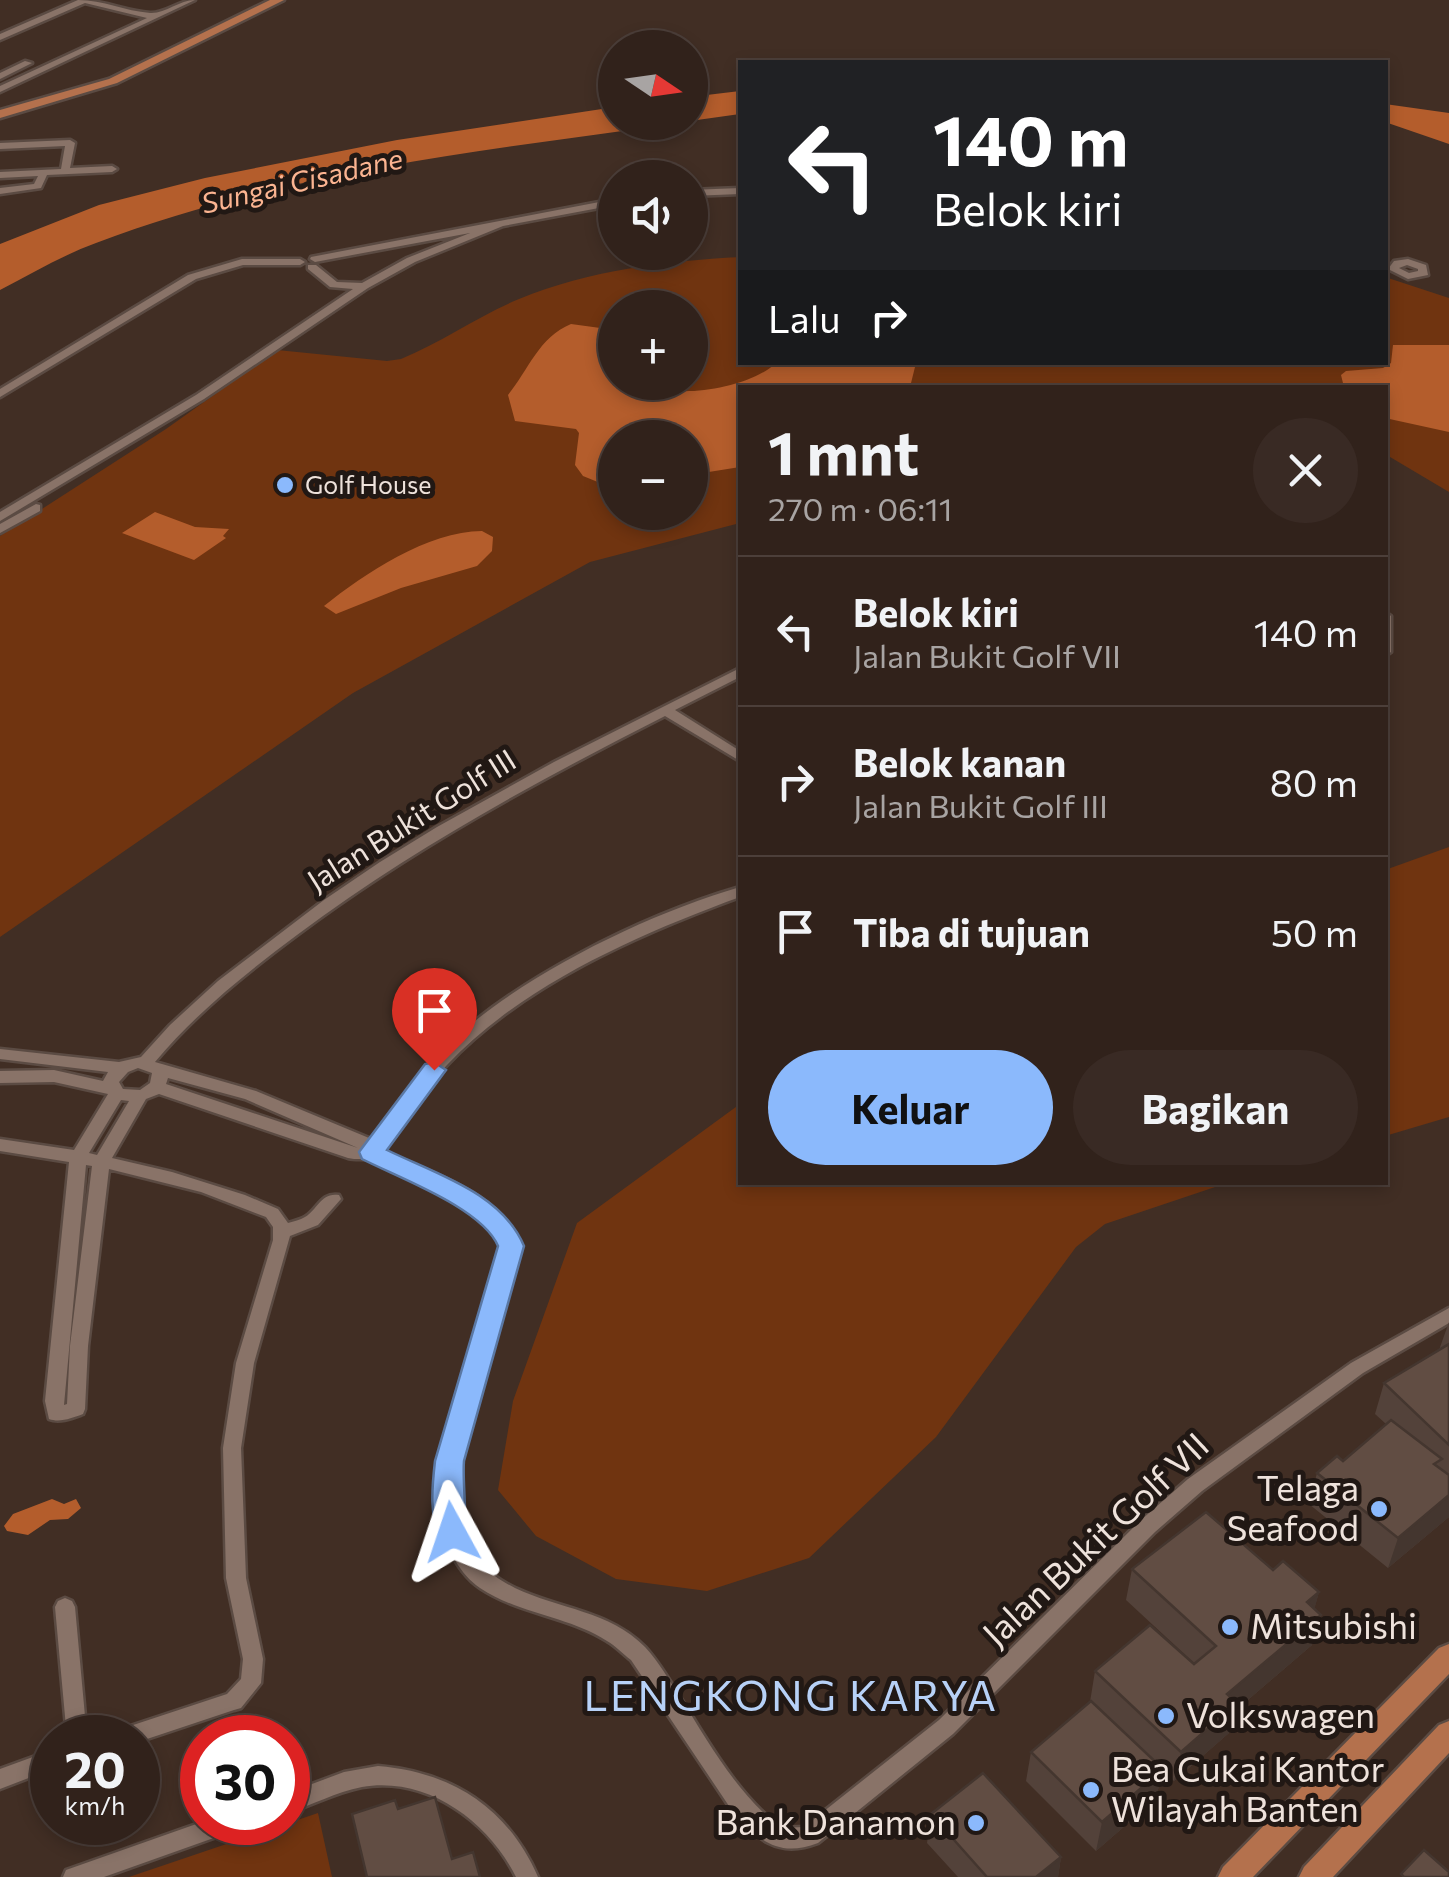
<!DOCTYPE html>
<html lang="id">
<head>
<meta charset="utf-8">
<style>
	body { margin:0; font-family:Commissioner,sans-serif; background:#392a24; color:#f1f3f6; height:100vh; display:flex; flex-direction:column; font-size:38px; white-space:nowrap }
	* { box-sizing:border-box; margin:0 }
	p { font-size:32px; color:#a8a4a3 }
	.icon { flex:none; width:55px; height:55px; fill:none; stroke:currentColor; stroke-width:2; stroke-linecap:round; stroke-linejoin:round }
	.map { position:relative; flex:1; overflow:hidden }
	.panel { position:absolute; left:738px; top:385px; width:650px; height:800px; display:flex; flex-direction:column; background:#31221b; border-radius:0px; box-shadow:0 5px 15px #0003,0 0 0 2px #4c3f3a }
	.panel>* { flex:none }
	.hud { position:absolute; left:738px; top:60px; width:650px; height:305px; border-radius:0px; box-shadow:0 5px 15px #0003,0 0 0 2px #4c3f3a; background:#202124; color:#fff; overflow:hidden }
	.needle { width:65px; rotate:103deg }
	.fabs { position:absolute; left:598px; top:30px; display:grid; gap:20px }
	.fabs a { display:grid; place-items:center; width:110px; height:110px; border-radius:50%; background:#31221b; box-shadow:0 5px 15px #0003,0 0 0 2px #4c3f3a; font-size:50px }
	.speed { position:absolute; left:30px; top:1715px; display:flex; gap:20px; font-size:50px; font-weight:700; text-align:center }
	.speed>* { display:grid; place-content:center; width:130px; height:130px; border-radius:50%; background:#31221b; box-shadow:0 5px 15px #0003,0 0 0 2px #4c3f3a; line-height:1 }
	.speed small { font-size:25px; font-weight:400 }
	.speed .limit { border:15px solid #d22; background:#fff; color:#111 }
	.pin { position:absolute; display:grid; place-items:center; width:85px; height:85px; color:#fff; margin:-102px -42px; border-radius:50% 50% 50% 0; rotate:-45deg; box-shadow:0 0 10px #0007 }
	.pin .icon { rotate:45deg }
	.me { position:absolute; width:110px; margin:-55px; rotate:355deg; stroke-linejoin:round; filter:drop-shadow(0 0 8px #0008) }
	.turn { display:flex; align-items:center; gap:35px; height:210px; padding:0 30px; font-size:45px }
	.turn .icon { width:130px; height:130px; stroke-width:2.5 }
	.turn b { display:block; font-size:70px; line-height:85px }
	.then { display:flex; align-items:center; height:95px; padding:0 30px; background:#0003; gap:20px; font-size:38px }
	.round { display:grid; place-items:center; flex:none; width:105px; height:105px; border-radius:52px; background:#392a24 }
	.head { display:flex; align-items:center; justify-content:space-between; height:170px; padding:0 30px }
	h1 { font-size:60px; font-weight:700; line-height:75px }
	.button { display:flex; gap:20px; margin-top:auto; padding:20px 30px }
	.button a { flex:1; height:115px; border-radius:60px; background:#8bb9fc; color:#111; font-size:40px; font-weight:700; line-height:115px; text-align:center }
	.button a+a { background:#392a24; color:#f1f3f6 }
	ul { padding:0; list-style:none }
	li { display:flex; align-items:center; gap:30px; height:150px; padding:0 30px; border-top:2px solid #4c3f3a }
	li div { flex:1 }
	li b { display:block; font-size:38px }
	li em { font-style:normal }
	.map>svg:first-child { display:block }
	.green { fill:#703410; fill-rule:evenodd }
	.water { fill:#b45d2c }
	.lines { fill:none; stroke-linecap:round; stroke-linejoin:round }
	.minor-casing { stroke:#5b4b43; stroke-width:5 }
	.major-casing { stroke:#5b4b43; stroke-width:5 }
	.minor { fill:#897368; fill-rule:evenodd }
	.major { fill:#b4714d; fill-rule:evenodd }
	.wall { fill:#53423a }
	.shaded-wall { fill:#44362f }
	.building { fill:#614d43; stroke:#44362f; stroke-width:2.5 }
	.route { fill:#8bb9fc; stroke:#5a78a4; stroke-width:2.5 }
	.poi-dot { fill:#8bb9fc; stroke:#211814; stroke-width:4 }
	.labels { text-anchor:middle; stroke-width:10; stroke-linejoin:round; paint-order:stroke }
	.far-poi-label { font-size:25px; fill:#eee2db; stroke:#211814; text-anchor:start }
	.far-water-label { font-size:28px; font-style:italic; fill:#fbb491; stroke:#211814 }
	.street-label { font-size:30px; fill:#eee2db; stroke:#211814 }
	.near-poi-label { font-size:35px; fill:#eee2db; stroke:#211814; text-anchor:start }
	.near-street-label { font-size:35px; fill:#eee2db; stroke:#211814 }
	.near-quarter-label { font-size:42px; letter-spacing:2.5px; fill:#b7d1f7; stroke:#211814 }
</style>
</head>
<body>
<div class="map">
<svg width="1449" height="1877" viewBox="0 0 1449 1877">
	<rect width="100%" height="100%" fill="#412e24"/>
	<!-- green -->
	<path class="green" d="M740,257V362H1385V277L1449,298V492L1385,454V388L1178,383L1156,388H740V523L590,562L353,693L0,937V536L166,429L277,350L387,361L401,359C442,342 478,316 519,299C590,270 665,261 740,257ZM615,308H690V382H615ZM615,438H690V512H615Z
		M1449,847V1117L1385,1136V870Z
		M740,1104V1182L1227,1183L1105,1224L1076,1247L936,1437L809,1558L707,1591L616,1579L536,1536L498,1490L513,1401L577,1223Z
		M318,1813L332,1877H129Z"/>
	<!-- water -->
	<path class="water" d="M740,91V114L690,121V97Z
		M1385,104L1449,113V144L1385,122Z
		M615,107V122L682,123C485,150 283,172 96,243C63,255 31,274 0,290V244L99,205L205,178L397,140Z
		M571,324L615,330V382C639,382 653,390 677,391C706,393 755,383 776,363H916L910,387L740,388V467L690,475V438H615V489L583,476L575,465L579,433L576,429L515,421L508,395C529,369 539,337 571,324Z
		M1393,345H1449V432L1385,418V388L1344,387L1341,375L1346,371L1383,368L1391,363Z
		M155,512L195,527L229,529L223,536L226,538L194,560L122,533Z
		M482,531L493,537L492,551L477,566L401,588L336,614L324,606C364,574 428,531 482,531Z
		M52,1499L64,1504L76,1499L81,1508L68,1519L50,1520L28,1535L7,1531L4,1526L13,1514Z"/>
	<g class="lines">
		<defs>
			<path id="minor" d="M78,0C103,0 125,11 150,13C165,14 179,0 195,0L0,92V86L147,18L85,3L0,40V34Z
				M25,61L32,63L0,79V73Z
				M70,140L75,143L70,168L112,166L117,169L112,172L47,175L41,188L0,194V188L34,184L38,176L0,178V172L61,169L65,146L0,149V143Z
				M740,188V194L690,196V190Z
				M615,199V205L503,226L415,262L368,288L204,399L0,521V512L196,395L353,289L330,287L308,269V265H316L337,282L362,283L407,258L470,233L315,262L310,259L311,257Z
				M242,259H300L305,262L300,265H243L196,279L0,397V389L188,275Z
				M1408,259L1426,265L1428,275L1408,279L1388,269L1394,261ZM1407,265L1418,269V271L1409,273L1399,268Z
				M36,504L40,505V511L0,533V524Z
				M1385,612L1391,616V652L1385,656Z
				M740,668V677L675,710L740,751V761L665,716C537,781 412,849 297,935C246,973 196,1013 155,1062L256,1091L369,1138L371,1141C393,1112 412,1081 437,1055C509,981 641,916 740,887V897C639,934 522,985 447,1065C422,1091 403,1122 382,1151C425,1171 521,1199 519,1257C498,1323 443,1464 461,1529C469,1556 490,1576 515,1588C559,1609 610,1611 645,1647C659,1662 669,1680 680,1697C709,1743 737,1794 781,1828L804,1827L939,1720L1141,1520L1188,1479L1351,1363L1449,1308V1323L1363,1373L1202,1491L1155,1532L953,1734L818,1843C776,1859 757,1838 731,1809L631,1660C623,1654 616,1646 607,1641C568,1616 519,1614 480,1588C454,1570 439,1533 439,1501C437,1428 479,1328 501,1257C502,1250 502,1241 499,1234C487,1212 396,1167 371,1160C364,1158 356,1160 348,1158L159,1094L146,1099L112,1158L172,1172L245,1195L278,1209L288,1223C294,1221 300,1220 305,1217C318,1209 321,1192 339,1195L341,1199L318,1225L290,1236L254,1363L241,1448L246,1578L263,1659L261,1683L241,1708L234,1710L138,1742V1738H112L115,1731L227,1694L241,1679L243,1659L226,1578L223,1448L236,1363L273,1240V1227L266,1217L201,1192L109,1169L88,1346L85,1409L83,1414C72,1418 60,1423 49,1419L45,1401L69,1162L0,1151V1139L74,1150L108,1094L54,1082L0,1083V1071L54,1070L103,1081L108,1072L0,1059V1049L119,1062L141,1057L170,1025L218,981L324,900L380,862L437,827L554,762ZM138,1068L152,1073L150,1083L140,1090L123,1089L119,1082L128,1072ZM168,1078L245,1099L358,1148L166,1084ZM121,1100L129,1101L97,1155L89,1153ZM86,1165L92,1166L70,1346L67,1404L64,1405Z
				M65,1598L72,1601L75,1607L87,1738H67L55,1607L58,1601Z
				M52,1750V1769L0,1789V1769Z
				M378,1766C452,1772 508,1808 538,1877H516C488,1821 427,1776 362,1787C336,1792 312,1805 288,1813V1793L344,1772Z
				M202,1822H241L239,1829L104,1877H63L66,1870Z"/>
			<path id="major" d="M270,0H284L117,83L0,118V110L109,79Z
				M1449,1644V1674L1253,1877H1218L1223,1867L1439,1648Z
				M1449,1721V1753L1333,1877H1299L1304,1867L1439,1725Z"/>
		</defs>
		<!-- minor casing -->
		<use href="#minor" class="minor-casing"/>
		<!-- major casing -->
		<use href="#major" class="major-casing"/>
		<!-- minor -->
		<use href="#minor" class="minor"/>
		<!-- major -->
		<use href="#major" class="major"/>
	</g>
	<!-- wall -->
	<path class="wall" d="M1449,1322V1517L1388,1568L1309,1504L1317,1473L1343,1461L1386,1424L1375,1414L1384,1383L1439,1350Z
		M1132,1569L1273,1570L1319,1592L1314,1609L1312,1645L1235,1711L1229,1733L1174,1781L1162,1770L1156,1799L1096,1851L1026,1781L1031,1752L1090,1702L1095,1671L1195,1664L1126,1600Z
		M931,1814L1061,1857L1058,1877H958L927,1843Z"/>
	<!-- shaded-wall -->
	<path class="shaded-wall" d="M1449,1495V1517L1388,1568L1398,1538Z
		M1319,1592L1311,1622L1307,1602Z
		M1321,1615L1312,1645L1235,1711L1229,1733L1174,1781L1181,1752L1227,1694Z
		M1163,1769L1156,1799L1096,1851L1102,1822Z
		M1061,1857L1058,1877H1036Z"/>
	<!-- building -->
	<path class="building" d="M1449,1344V1445L1384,1383Z
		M1391,1420L1442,1459L1434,1464L1449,1475V1495L1398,1538L1317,1473L1337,1456L1343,1461Z
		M1206,1512L1273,1570L1283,1561L1319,1592L1307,1602L1321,1615L1227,1694L1237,1703L1181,1752L1095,1671L1150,1625L1194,1664L1216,1646L1132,1569Z
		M1091,1701L1163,1769L1102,1822L1031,1752Z
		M983,1773L1061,1857L1036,1877H987L931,1814Z
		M435,1797L452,1859L473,1852L480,1877H367L352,1814L395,1800L398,1809Z
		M1424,1850L1449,1872V1877H1404L1401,1874Z"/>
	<!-- route -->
	<path class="route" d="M434,1062L446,1070L387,1150C436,1174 502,1193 524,1246L464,1461C462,1482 469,1528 462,1541L452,1545L441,1541C429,1517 432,1487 435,1461L498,1246C482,1208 399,1178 362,1159L359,1152L425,1064Z"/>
	<!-- markers -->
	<g class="poi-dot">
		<circle cx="285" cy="485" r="10"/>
		<circle cx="1379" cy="1509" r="10"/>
		<circle cx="1230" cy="1627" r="10"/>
		<circle cx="1166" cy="1716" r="10"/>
		<circle cx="1091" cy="1790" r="10"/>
		<circle cx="976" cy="1823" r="10"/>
	</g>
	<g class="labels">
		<!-- far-poi labels -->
		<g class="far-poi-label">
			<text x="305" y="494">Golf House</text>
		</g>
		<!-- far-water labels -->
		<g class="far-water-label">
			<text transform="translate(302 181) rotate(-13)" y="10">Sungai Cisadane</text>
		</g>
		<!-- street labels -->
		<g class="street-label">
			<text transform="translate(412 821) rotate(-32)" y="10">Jalan Bukit Golf III</text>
		</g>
		<!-- near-poi labels -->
		<g class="near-poi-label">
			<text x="1359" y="1501" text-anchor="end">Telaga<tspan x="1359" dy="40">Seafood</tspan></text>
			<text x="1250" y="1639">Mitsubishi</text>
			<text x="1186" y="1728">Volkswagen</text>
			<text x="1111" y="1782">Bea Cukai Kantor<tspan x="1111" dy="40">Wilayah Banten</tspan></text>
			<text x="956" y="1835" text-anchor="end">Bank Danamon</text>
		</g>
		<!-- near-street labels -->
		<g class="near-street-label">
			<text transform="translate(1096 1540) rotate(-43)" y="12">Jalan Bukit Golf VII</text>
		</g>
		<!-- near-quarter labels -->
		<g class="near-quarter-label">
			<text x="791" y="1711">LENGKONG KARYA</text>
		</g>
	</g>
</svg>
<div class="fabs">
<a><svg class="needle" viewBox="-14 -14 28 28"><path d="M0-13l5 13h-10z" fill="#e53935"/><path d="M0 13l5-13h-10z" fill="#a8a4a3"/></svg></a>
<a><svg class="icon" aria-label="sound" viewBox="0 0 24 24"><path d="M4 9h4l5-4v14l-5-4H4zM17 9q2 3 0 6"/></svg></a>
<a>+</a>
<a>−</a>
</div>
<div class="speed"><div>20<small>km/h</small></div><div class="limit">30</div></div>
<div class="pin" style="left:434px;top:1070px;background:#d93025"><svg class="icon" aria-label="arrive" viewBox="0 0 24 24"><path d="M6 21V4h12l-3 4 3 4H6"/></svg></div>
<svg class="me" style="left:452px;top:1532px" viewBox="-20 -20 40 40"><path d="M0-17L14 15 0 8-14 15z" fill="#8bb9fc" stroke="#fff" stroke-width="4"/></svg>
<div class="hud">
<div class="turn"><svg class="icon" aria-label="left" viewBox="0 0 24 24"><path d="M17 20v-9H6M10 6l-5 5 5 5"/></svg><div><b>140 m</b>Belok kiri</div></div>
<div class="then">Lalu<svg class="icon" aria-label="right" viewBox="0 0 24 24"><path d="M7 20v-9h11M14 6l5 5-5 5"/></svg></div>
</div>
<section class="panel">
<div class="head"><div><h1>1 mnt</h1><p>270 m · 06:11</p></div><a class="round"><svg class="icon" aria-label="close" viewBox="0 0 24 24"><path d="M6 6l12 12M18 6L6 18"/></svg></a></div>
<ul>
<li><svg class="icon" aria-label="left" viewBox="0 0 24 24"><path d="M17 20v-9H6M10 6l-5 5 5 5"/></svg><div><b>Belok kiri</b><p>Jalan Bukit Golf VII</p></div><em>140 m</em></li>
<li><svg class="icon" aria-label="right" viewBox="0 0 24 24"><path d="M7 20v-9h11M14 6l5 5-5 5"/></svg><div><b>Belok kanan</b><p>Jalan Bukit Golf III</p></div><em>80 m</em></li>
<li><svg class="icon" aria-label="arrive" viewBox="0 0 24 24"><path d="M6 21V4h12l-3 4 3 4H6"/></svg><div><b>Tiba di tujuan</b></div><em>50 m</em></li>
</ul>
<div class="button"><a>Keluar</a><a>Bagikan</a></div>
</section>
</div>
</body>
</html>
